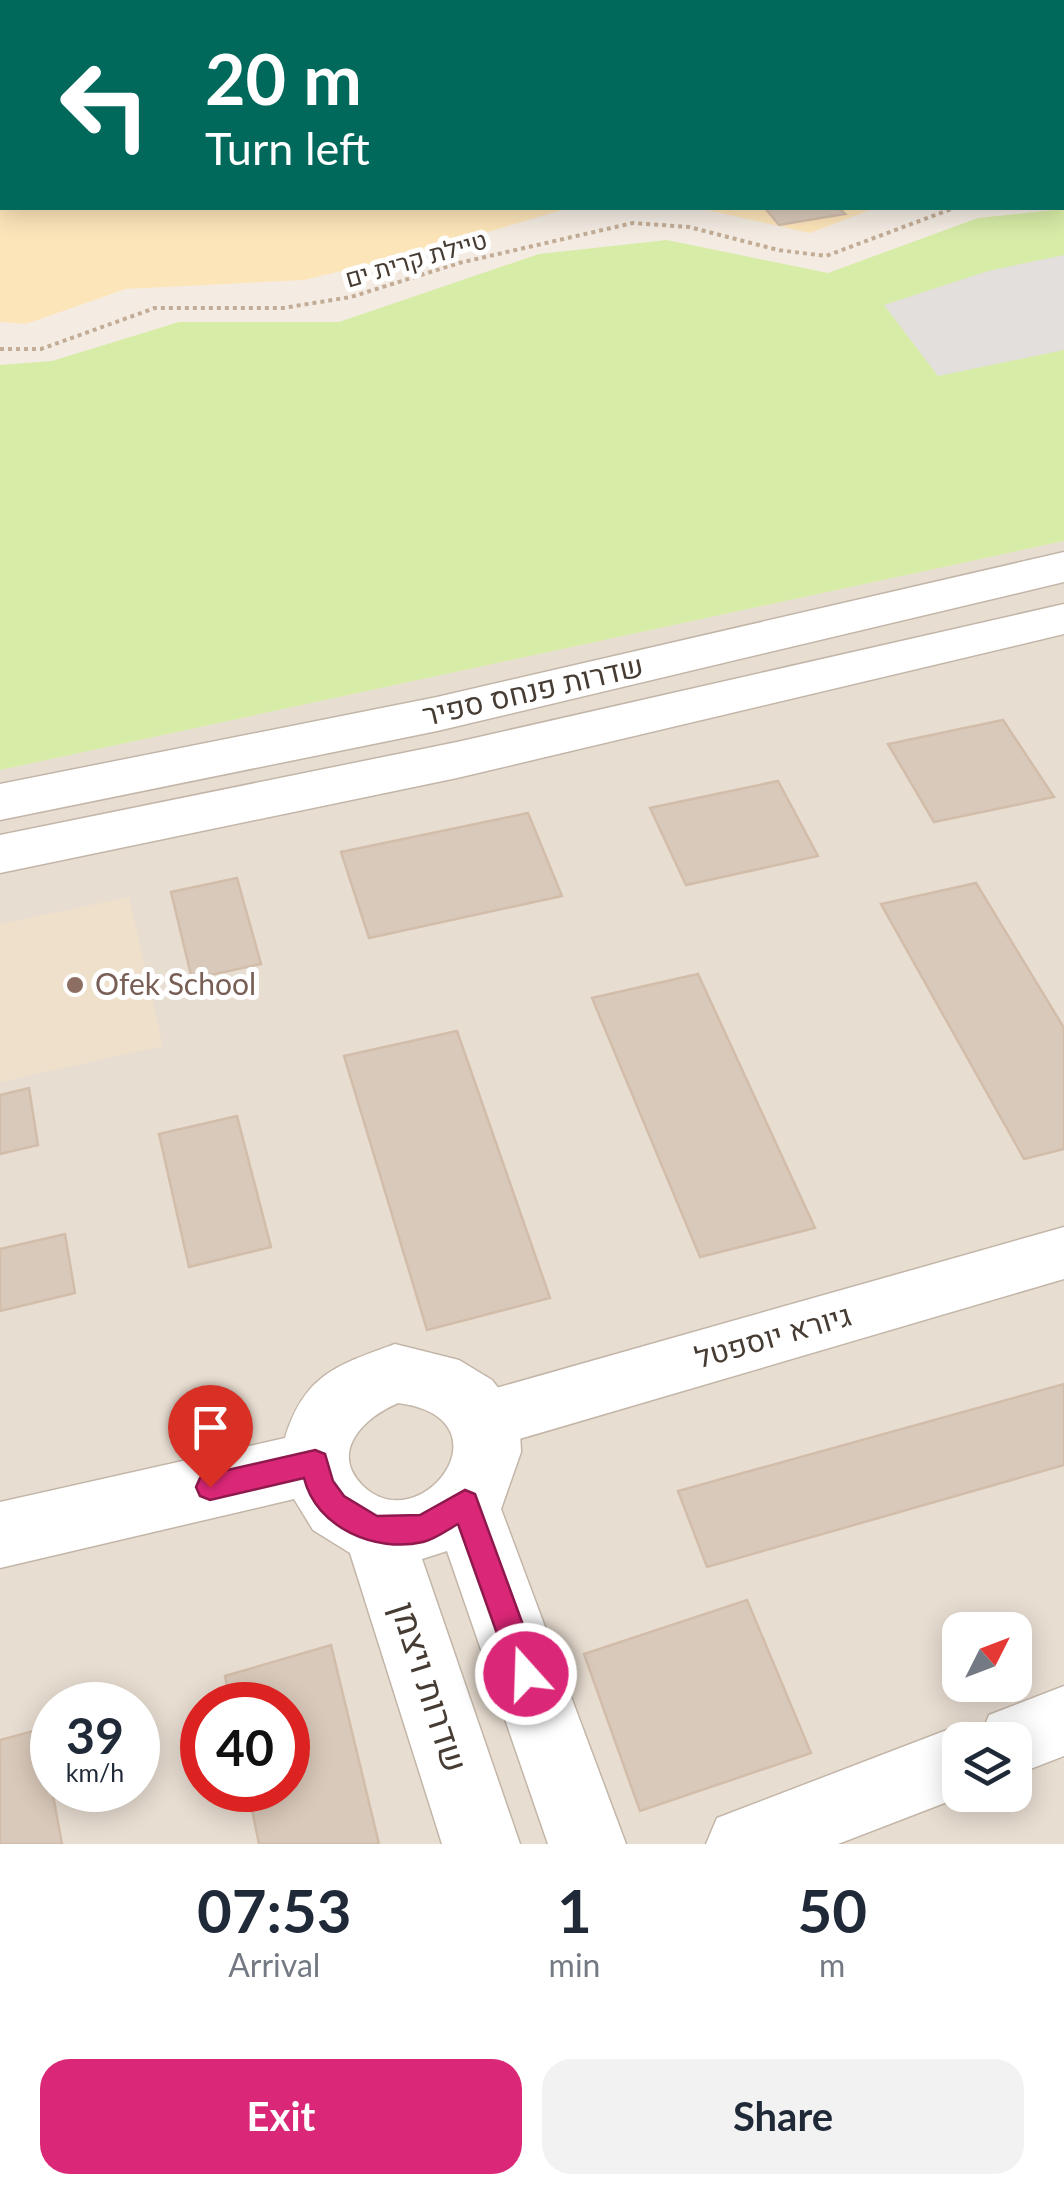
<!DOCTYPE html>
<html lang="en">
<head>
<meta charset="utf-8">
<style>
	body { margin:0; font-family:Lato,Heebo,sans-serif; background:#f2f2f3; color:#1f2937; height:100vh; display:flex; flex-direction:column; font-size:38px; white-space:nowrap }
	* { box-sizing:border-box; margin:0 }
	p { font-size:32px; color:#747a83 }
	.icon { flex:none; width:55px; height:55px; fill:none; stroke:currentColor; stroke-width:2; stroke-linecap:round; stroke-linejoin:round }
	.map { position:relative; height:1844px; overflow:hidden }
	.details { display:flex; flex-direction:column; background:#fff; flex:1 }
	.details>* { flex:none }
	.top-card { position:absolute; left:0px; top:0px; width:1065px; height:210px; box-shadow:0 5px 25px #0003; background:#00695c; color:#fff; overflow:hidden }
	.needle { width:65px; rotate:48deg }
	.controls { position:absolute; left:942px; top:1612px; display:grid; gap:20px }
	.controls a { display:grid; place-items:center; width:90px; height:90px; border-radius:20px; background:#fff; box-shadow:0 5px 25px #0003; font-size:50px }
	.speed { position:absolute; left:30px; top:1682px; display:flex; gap:20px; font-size:50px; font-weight:700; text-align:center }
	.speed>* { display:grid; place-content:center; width:130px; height:130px; border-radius:50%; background:#fff; box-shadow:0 5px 25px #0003; line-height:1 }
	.speed small { font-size:25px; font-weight:400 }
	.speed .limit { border:15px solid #d22; background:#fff; color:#111 }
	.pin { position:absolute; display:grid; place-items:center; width:85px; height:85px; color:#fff; margin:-102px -42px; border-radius:50% 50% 50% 0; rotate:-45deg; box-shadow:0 0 10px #0007 }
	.pin .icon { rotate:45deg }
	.me { position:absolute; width:110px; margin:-55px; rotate:340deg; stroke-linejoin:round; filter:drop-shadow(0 0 8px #0008) }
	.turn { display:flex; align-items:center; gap:35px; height:210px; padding:0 40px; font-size:45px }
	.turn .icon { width:130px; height:130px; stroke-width:2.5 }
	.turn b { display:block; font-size:70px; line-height:85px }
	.eta { display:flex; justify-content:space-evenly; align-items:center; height:170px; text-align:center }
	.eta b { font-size:60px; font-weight:700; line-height:70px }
	.button { display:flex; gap:20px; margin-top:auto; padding:20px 40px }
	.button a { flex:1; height:115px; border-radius:30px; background:#db2777; color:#fff; font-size:40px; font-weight:700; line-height:115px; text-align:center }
	.button a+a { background:#f2f2f3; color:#1f2937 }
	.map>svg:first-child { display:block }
	.residential { fill:#e8ddd1; fill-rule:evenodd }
	.education { fill:#eee0cb }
	.green { fill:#d7eca7 }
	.sand { fill:#fde5ba }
	.parking { fill:#e3dfdc }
	.water { fill:#98def7 }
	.building { fill:#d9c9ba; stroke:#d2bdaa; stroke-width:2.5 }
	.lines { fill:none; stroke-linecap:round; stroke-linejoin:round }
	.minor-casing { stroke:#c3b6a8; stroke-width:3 }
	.tertiary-casing { stroke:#c3b6a8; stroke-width:3 }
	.path { stroke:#c3ac95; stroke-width:4; stroke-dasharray:4 4; stroke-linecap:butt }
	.minor { fill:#fff; fill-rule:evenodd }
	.tertiary { fill:#fff; fill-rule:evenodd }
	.route { fill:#db2777; stroke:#8e194d; stroke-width:2.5 }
	.education-dot { fill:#8d6e63; stroke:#fff; stroke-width:4 }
	.labels { text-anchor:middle; stroke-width:10; stroke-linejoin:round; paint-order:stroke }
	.far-street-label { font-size:25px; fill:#463c33; stroke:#fff }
	.street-label { font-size:30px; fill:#463c33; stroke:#fff }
	.education-label { font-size:30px; fill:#785e54; stroke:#fff; text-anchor:start }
	.near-street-label { font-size:35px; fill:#463c33; stroke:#fff }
</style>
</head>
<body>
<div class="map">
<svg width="1064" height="1844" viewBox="0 0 1064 1844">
	<rect width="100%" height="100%" fill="#f4ece3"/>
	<!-- residential -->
	<path class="residential" d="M1064,541V1844H0V770ZM960,1630H1015V1685H960ZM52,1705H138V1790H52ZM202,1705H288V1790H202ZM960,1740H1015V1795H960Z"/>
	<!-- education -->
	<path class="education" d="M129,897L163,1046L0,1082V924Z"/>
	<!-- green -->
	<path class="green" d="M1064,209V541L0,770V365L52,361L179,322H339L539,254L667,240L828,273L978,218Z"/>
	<!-- sand -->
	<path class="sand" d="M0,171L2,208H590L562,210L424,251L304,280L126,289L26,324L0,322Z
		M698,208H875L810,233Z"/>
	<!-- parking -->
	<path class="parking" d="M1064,255V350L938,376L884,305L988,271Z"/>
	<!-- water -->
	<path class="water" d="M0,0H1064V9L1062,2H2L0,180Z"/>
	<!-- building -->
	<path class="building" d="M765,208H839L845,214L779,225Z
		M1003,720L1054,797L934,822L888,744Z
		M778,781L818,856L686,885L650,808Z
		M528,813L562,896L369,938L341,852Z
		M237,878L261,964L192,979L171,892Z
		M976,883L1064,1028V1149L1024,1159L881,904Z
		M698,974L815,1228L700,1257L592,998Z
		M457,1031L550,1298L427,1330L344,1056Z
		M29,1088L38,1145L0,1154V1095Z
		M237,1116L271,1247L189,1267L159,1134Z
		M65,1234L75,1293L0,1311V1249Z
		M1064,1384V1465L707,1567L678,1491Z
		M747,1600L811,1753L640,1811L584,1654Z
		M331,1645L379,1844H259L248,1790H288V1705H231L225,1676Z
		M48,1727L52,1790L62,1844H0V1740Z"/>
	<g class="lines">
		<defs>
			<path id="minor" d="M1064,1227V1279L482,1450L459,1441L450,1421L459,1401L482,1392Z
				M1064,1686V1756L1015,1775V1740H960V1795H965L960,1797L838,1844H706L717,1818L960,1725L981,1734L989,1715Z"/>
			<path id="tertiary" d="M1064,552V582L437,731L0,820V784L437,697Z
				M1064,604V634L457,778L0,873V835L457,742Z
				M395,1344L459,1360L492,1380L503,1394L520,1432L521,1452L501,1509L626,1844H548L447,1551L422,1559L520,1844H442L350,1553L313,1530L294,1499L0,1568V1502L285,1438C304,1375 337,1365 395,1344ZM398,1403C514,1418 421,1543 362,1485C328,1450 367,1416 398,1403Z"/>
		</defs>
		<!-- minor casing -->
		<use href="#minor" class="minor-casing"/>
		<!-- tertiary casing -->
		<use href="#tertiary" class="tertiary-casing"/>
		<!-- path -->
		<path class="path" d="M0,349H41L155,308H283L351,297L459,263L633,223L689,227L778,250L826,256L954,208"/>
		<!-- minor -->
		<use href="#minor" class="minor"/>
		<!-- tertiary -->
		<use href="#tertiary" class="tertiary"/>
	</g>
	<!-- route -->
	<path class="route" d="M315,1450L325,1454L333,1481L344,1496L377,1516L420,1515L465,1490L475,1494L541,1674L537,1684L526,1689L515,1684L458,1524C447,1530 436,1539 423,1542C376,1553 316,1528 304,1478L210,1500L200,1496L196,1487L200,1478L210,1474Z"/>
	<!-- markers -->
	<circle class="education-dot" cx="75" cy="985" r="10"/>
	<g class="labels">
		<!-- far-street labels -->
		<g class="far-street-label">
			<text transform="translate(416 259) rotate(-16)" y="9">טיילת קרית ים</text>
		</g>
		<!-- street labels -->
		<g class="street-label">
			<text transform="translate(533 691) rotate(-13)" y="10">שדרות פנחס ספיר</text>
			<text transform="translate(773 1337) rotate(-16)" y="10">גיורא יוספטל</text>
		</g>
		<!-- education labels -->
		<g class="education-label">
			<text x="95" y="995">Ofek School</text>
		</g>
		<!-- near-street labels -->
		<g class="near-street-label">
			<text transform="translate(429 1687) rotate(72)" y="12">שדרות ויצמן</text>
		</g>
	</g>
</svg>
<div class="controls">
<a><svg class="needle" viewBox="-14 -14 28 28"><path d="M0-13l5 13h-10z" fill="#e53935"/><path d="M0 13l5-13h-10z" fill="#747a83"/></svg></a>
<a><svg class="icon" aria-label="layers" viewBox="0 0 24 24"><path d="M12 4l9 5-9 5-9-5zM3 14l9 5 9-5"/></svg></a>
</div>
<div class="speed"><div>39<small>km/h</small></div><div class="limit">40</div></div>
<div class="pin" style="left:210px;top:1487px;background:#d93025"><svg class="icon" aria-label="arrive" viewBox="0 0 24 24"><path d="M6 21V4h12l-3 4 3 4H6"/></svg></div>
<svg class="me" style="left:526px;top:1674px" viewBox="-20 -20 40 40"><circle r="17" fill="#db2777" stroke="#fff" stroke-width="3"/><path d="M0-11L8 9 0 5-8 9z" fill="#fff"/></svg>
<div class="top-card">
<div class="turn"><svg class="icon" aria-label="left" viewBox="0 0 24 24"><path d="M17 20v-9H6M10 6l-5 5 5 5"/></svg><div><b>20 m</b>Turn left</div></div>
</div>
</div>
<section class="details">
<div class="eta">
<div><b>07:53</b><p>Arrival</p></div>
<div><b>1</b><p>min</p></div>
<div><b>50</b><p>m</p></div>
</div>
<div class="button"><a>Exit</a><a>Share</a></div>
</section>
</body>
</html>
